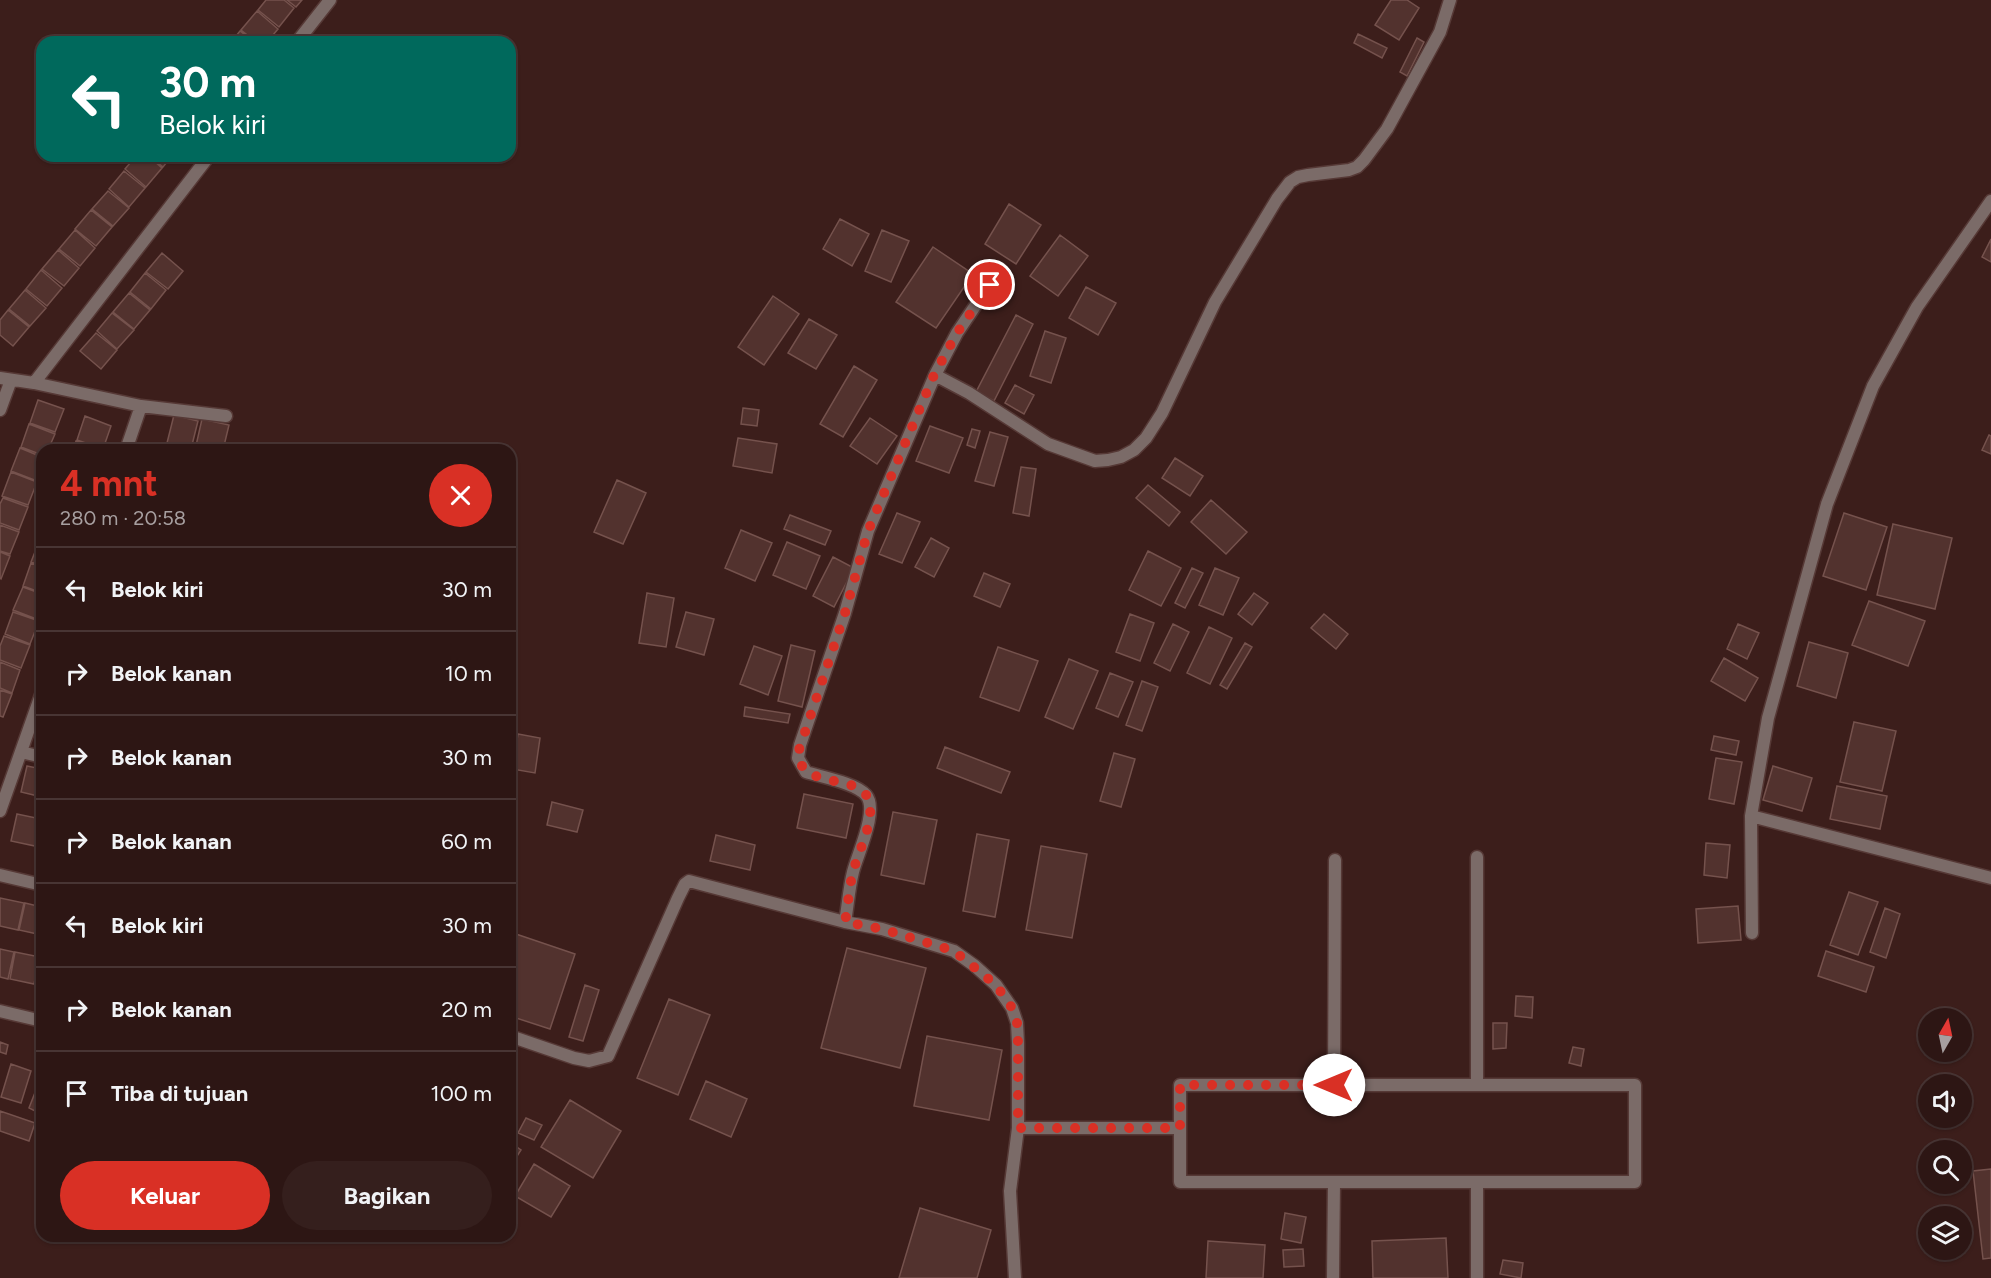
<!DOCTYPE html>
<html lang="id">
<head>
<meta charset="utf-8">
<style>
	body { margin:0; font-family:Figtree,sans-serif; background:#351f1d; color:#f1f3f6; height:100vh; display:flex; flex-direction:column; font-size:22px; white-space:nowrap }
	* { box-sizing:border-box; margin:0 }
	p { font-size:20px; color:#a79fa0 }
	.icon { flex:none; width:33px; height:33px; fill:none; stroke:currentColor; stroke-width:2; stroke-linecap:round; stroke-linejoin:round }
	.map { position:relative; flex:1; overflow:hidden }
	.sheet { position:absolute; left:36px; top:444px; width:480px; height:798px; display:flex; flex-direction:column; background:#2d1614; border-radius:18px; box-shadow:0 2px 4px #0004,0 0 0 2px #483534 }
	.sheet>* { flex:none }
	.hud { position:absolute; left:36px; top:36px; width:480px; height:126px; border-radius:18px; box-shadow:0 2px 4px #0004,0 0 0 2px #483534; background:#00695c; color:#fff; overflow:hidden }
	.needle { width:39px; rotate:9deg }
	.fabs { position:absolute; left:1918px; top:1008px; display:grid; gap:12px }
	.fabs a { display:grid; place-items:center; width:54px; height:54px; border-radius:50%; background:#2d1614; box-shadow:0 2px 4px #0004,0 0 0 2px #483534; font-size:30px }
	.pin { position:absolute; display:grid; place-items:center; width:51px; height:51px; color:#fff; margin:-26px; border:3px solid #fff; border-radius:50%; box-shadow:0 2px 6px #0007 }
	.me { position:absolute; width:66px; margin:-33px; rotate:270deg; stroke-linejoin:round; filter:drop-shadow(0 0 4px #0008) }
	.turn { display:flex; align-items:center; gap:21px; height:126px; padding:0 24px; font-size:27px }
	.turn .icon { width:78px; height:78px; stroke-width:2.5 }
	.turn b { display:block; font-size:42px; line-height:51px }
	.round { display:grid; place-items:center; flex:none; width:63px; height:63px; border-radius:32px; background:#351f1d }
	.headline { display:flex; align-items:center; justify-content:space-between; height:102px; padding:0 24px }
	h1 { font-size:36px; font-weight:700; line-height:45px; color:#d93025 }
	.primary-button { display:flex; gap:12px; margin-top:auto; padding:12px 24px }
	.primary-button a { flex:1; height:69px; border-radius:36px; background:#d93025; color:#fff; font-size:24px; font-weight:700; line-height:69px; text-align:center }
	.primary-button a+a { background:#351f1d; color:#f1f3f6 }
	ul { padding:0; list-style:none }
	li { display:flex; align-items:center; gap:18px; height:84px; padding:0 24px; border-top:2px solid #483534 }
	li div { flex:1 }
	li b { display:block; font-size:22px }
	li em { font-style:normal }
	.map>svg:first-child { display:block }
	.building { fill:#52322e; stroke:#75524d; stroke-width:1.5 }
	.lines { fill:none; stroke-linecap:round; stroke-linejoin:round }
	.street-casing { stroke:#563936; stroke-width:15 }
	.street { stroke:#7b6b68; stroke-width:12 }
	.route { stroke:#d93025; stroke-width:10; stroke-dasharray:0 18 }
</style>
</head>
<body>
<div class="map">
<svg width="1991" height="1278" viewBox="0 0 1991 1278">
	<rect width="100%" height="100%" fill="#3c1e1b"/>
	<!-- building -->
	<path class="building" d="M266,0H284L294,8L279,27L258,10Z
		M287,0H302L296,7Z
		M1391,0H1407L1419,8L1399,40L1375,25Z
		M257,11L278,29L267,42H256L241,30Z
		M240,31L254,42H231Z
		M1358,34L1387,48L1382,58L1354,43Z
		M1417,38L1424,42L1407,76L1400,72Z
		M136,156H148L162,168L146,187L125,169Z
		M150,156H172L163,167Z
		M124,171L145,188L129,207L109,189Z
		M108,191L129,208L113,226L92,209Z
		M1009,204L1041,225L1016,264L985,244Z
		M91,210L112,227L96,246L75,229Z
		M840,219L869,234L852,266L823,249Z
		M75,230L95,248L80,266L59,249Z
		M882,230L909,241L891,282L865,271Z
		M1060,235L1088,256L1058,296L1030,276Z
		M1991,239V262L1982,257Z
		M933,247L973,274L936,328L896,302Z
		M58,250L79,268L64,286L42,269Z
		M162,253L183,271L168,289L146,272Z
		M41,270L62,288L47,306L26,289Z
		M145,273L166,290L151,309L130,292Z
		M1086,287L1116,303L1098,335L1069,318Z
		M25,290L46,308L30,326L9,309Z
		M129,293L150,310L134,329L113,312Z
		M773,296L799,314L764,365L738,347Z
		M8,310L29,327L13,346L0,335V320Z
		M112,313L134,330L117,349L97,331Z
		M1016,315L1033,324L994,401L976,392Z
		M809,319L837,335L816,369L788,353Z
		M1045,331L1066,338L1051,383L1030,376Z
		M96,333L117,350L101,369L80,351Z
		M854,366L877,380L843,437L820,424Z
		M1015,385L1034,395L1024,414L1005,403Z
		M38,400L64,409L55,432L30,423Z
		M743,408L759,410L757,426L741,424Z
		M174,415L198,421L191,449L167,443Z
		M85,416L111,426L103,449L77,440Z
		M870,418L897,436L877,464L850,446Z
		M202,419L229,425L223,450H195Z
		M29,424L55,434L48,450H42V455L21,447Z
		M930,426L963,438L949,473L916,461Z
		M972,429L980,431L975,448L967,445Z
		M990,432L1008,437L994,486L975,481Z
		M1989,435L1991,436V454L1982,450Z
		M738,438L777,444L772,473L733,466Z
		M76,441L99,450H73Z
		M20,448L42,457V468L37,481L11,471Z
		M1175,458L1203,476L1190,496L1162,478Z
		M1021,467L1036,469L1029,516L1013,513Z
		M11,472L37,482L28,505L2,496Z
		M617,480L646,493L623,544L594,532Z
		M1148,485L1180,512L1169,526L1136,498Z
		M3,498L28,507L19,530L0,523V504Z
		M1211,500L1247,532L1226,554L1191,522Z
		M897,513L920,522L902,563L879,554Z
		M1844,513L1887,527L1866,590L1823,576Z
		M790,515L831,531L825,545L784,529Z
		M1893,524L1952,538L1935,609L1877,595Z
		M0,525L19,532L10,554L0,551Z
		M741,530L772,543L755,581L725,568Z
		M931,538L949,548L934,577L915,567Z
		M40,539L42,540V566L31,562Z
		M787,542L820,556L806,589L773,575Z
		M1148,551L1181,568L1161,606L1129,590Z
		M0,552L10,556L1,579L0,578Z
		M833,557L854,568L834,607L813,596Z
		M31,563L42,567V593L23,586Z
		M1192,568L1203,573L1185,608L1175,603Z
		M1215,568L1239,578L1223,615L1199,605Z
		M984,573L1010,584L1000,607L974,596Z
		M23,587L42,594V612L39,620L13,610Z
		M647,593L674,598L666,647L639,643Z
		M1254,593L1268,603L1252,625L1238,614Z
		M1869,601L1925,621L1908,666L1852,645Z
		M13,612L39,621L30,644L5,634Z
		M686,612L714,619L704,655L676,647Z
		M1130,614L1154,623L1140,661L1116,652Z
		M1324,614L1348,634L1336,649L1311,628Z
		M1173,624L1189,632L1170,671L1154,663Z
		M1738,624L1759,633L1747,659L1727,649Z
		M1209,627L1232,638L1210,684L1187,673Z
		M4,636L30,645L21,668L0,660V646Z
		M1809,642L1848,653L1836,698L1797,686Z
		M1245,643L1252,647L1227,689L1220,685Z
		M791,645L815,651L802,707L778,701Z
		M754,646L782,656L768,695L740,684Z
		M998,647L1038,661L1019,711L980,697Z
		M1724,658L1758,678L1745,701L1711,681Z
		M1069,659L1098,671L1073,729L1045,717Z
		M0,662L20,670L12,693L0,688Z
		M1110,673L1133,682L1118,717L1096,708Z
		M1142,681L1158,687L1142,731L1126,725Z
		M0,690L12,694L3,717L0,716Z
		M745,707L790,714L788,723L744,716Z
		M1854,722L1896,731L1882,791L1840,782Z
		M518,734L540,738L535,773L512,769Z
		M1714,736L1739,741L1736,755L1711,750Z
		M945,747L1010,772L1001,793L937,768Z
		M1114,753L1135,759L1121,807L1100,801Z
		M1716,758L1742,762L1734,804L1709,799Z
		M27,766L42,769V797L21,792Z
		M1773,766L1812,778L1802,811L1763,800Z
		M1837,786L1887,796L1880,829L1830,819Z
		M804,794L853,804L846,838L797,828Z
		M552,802L583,810L577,832L547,825Z
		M893,812L937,820L924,884L881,875Z
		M17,814L41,819L35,846L11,841Z
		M42,823V848L37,846Z
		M977,834L1009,840L995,917L963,911Z
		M716,835L755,845L750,870L710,861Z
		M1706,843L1730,845L1727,878L1704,875Z
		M1041,846L1087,854L1072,938L1026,930Z
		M1849,892L1878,902L1858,955L1830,945Z
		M0,898L24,903L18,930L0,926Z
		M25,903L42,907V935L19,930Z
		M1738,906L1741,940L1698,943L1696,909Z
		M1885,908L1900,914L1886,958L1870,952Z
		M513,933L575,954L550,1029L510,1016V943Z
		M847,948L926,968L900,1068L821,1048Z
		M0,949L14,952L8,979L0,977Z
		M1826,951L1874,967L1866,992L1818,976Z
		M15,952L40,957L34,984L10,979Z
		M41,957L42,958V985L35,984Z
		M585,985L599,990L583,1041L569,1037Z
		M1516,996L1533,997L1532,1018L1515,1016Z
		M669,999L710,1015L678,1095L637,1078Z
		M1493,1023H1507L1506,1048L1493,1049Z
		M927,1036L1002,1050L989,1120L914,1106Z
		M0,1042L8,1045L6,1054L0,1052Z
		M1573,1047L1584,1049L1581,1066L1569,1063Z
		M11,1064L31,1071L21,1103L1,1097Z
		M706,1081L747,1099L731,1137L690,1119Z
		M36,1090L42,1093L41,1114L29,1108Z
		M570,1100L621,1131L593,1178L541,1147Z
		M0,1111L35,1123L29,1141L0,1131Z
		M510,1113L517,1117L510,1129Z
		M526,1118L542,1125L534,1140L518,1133Z
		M511,1143L521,1150L512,1164L510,1163Z
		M534,1164L570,1186L551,1217L515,1196Z
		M1991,1169V1258L1983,1259L1973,1171Z
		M920,1208L991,1230L977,1278H899Z
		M1285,1213L1306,1217L1301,1243L1281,1239Z
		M1446,1238L1448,1278H1373L1372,1241Z
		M1208,1241L1265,1245L1263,1278H1206Z
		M1303,1249L1304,1266L1284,1267L1283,1250Z
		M1503,1260L1523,1263L1521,1278L1500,1274Z"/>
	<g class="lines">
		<defs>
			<path id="street" d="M297,42L330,0
				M1991,201L1917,307L1873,386L1827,504L1768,718L1751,816L1991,878
				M935,375L957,333L1000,269
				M0,378L34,383L141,406L226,416
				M34,383L209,156
				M0,410L11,380
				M126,450L141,406
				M21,752L42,757
				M0,811L42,692
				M1751,816L1752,933
				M0,875L42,885
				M0,1011L42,1021
				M510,1036L574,1058L589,1061L608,1056L678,898L685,884L689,881L845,922
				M1180,1085H1635V1182H1180Z
				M1334,1085L1335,860
				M1477,1085V857
				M1018,1128H1180
				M1015,1278L1010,1191L1018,1128V1043L1017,1023L1012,1008L996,985L975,966L954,951L882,929L845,922C848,905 849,888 853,872C857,855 879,810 866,795C856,783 822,777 806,772L798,758L800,745L845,613L868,531L935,375L969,393L1048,444L1095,461L1108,460L1121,457L1134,450L1146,438L1162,413L1215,302L1277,199L1290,182L1298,177L1308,175L1349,170L1357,167L1364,160L1387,129L1440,32L1450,0
				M1333,1278L1334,1182
				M1477,1278V1182"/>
		</defs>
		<!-- street casing -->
		<use href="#street" class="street-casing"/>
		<!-- street -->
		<use href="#street" class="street"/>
	</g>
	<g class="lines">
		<!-- route -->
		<path class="route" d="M990,285L957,333L934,375L868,531L845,613L798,753C800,791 861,772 869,801C875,821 858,852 853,872C849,888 848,906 845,922L882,929L954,951L996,985L1012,1008L1017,1023L1018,1043V1128H1180V1085H1334"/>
	</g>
</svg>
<div class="fabs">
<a><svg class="needle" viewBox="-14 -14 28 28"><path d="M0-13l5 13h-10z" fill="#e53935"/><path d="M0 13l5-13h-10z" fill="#a79fa0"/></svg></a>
<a><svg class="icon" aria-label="sound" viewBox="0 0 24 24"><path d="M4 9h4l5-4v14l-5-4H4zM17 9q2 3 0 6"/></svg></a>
<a><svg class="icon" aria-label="search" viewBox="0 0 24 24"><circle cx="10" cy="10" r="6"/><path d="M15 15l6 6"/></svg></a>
<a><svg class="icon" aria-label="layers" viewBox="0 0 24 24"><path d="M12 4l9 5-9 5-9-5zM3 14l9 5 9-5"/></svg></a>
</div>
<div class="pin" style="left:990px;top:285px;background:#d93025"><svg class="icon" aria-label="arrive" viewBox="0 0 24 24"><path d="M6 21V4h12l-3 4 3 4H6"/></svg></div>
<svg class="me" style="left:1334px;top:1085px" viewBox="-20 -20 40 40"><circle r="19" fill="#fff"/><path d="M0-13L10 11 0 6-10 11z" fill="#d93025"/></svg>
<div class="hud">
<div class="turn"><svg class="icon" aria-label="left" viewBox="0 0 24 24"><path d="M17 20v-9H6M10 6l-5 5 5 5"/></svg><div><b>30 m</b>Belok kiri</div></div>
</div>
<section class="sheet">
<div class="headline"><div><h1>4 mnt</h1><p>280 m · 20:58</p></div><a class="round" style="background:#d93025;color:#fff"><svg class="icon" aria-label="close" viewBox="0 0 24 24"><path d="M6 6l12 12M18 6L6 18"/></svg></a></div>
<ul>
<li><svg class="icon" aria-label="left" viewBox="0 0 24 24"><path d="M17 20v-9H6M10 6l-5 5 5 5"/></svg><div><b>Belok kiri</b></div><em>30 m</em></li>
<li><svg class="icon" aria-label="right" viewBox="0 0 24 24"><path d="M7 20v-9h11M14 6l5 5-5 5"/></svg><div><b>Belok kanan</b></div><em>10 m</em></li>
<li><svg class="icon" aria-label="right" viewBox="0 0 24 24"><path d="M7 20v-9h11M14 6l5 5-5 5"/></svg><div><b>Belok kanan</b></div><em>30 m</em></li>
<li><svg class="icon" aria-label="right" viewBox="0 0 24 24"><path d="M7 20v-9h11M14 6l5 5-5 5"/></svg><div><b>Belok kanan</b></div><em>60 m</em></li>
<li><svg class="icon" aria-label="left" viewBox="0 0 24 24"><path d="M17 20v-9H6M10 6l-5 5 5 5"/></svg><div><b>Belok kiri</b></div><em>30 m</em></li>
<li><svg class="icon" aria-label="right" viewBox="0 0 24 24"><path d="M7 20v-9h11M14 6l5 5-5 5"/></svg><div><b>Belok kanan</b></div><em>20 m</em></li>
<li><svg class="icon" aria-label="arrive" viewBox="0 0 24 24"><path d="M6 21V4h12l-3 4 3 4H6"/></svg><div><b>Tiba di tujuan</b></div><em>100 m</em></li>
</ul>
<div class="primary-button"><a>Keluar</a><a>Bagikan</a></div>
</section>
</div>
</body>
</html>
